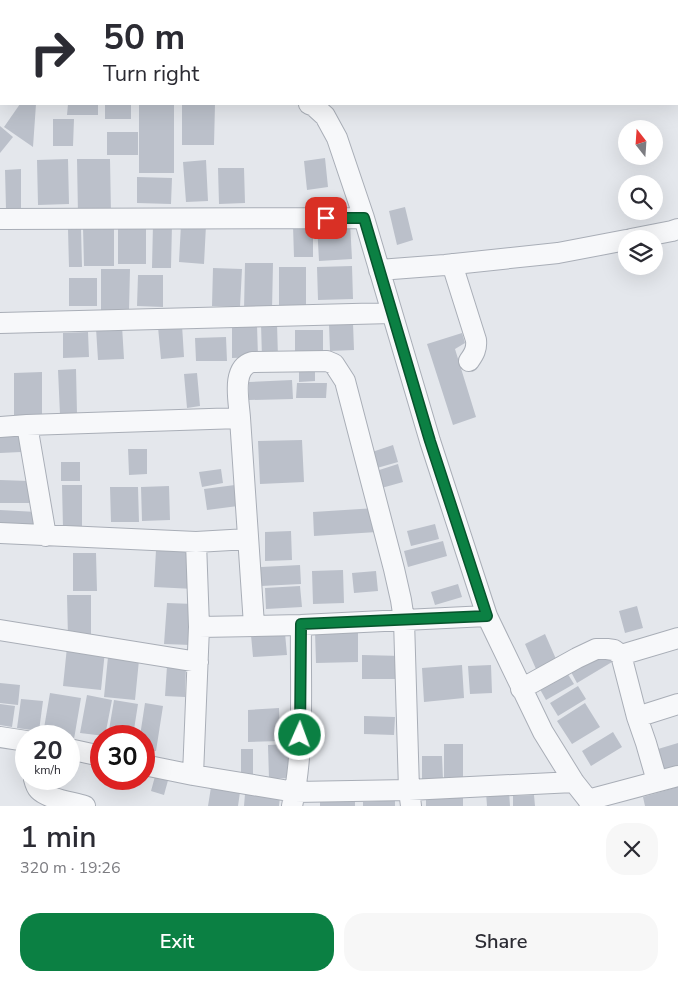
<!DOCTYPE html>
<html lang="en">
<head>
<meta charset="utf-8">
<style>
	body { margin:0; font-family:"Nunito Sans",sans-serif; background:#f7f7f7; color:#2b2b33; height:100vh; display:flex; flex-direction:column; font-size:19px; white-space:nowrap }
	* { box-sizing:border-box; margin:0 }
	p { font-size:16px; color:#7c7c81 }
	.icon { flex:none; width:28px; height:28px; fill:none; stroke:currentColor; stroke-width:2; stroke-linecap:round; stroke-linejoin:round }
	.map { position:relative; height:806px; overflow:hidden }
	.panel { display:flex; flex-direction:column; background:#fff; flex:1 }
	.panel>* { flex:none }
	.hud { position:absolute; left:0px; top:0px; width:679px; height:105px; box-shadow:0 5px 20px #0002; background:#fff; color:#2b2b33; overflow:hidden }
	.needle { width:32px; rotate:343deg }
	.controls { position:absolute; left:618px; top:120px; display:grid; gap:10px }
	.controls a { display:grid; place-items:center; width:45px; height:45px; border-radius:50%; background:#fff; box-shadow:0 5px 20px #0002; font-size:25px }
	.speed { position:absolute; left:15px; top:725px; display:flex; gap:10px; font-size:25px; font-weight:700; text-align:center }
	.speed>* { display:grid; place-content:center; width:65px; height:65px; border-radius:50%; background:#fff; box-shadow:0 5px 20px #0002; line-height:1 }
	.speed small { font-size:12px; font-weight:400 }
	.speed .limit { border:8px solid #d22; background:#fff; color:#111 }
	.pin { position:absolute; display:grid; place-items:center; width:42px; height:42px; color:#fff; margin:-21px; border-radius:10px; box-shadow:0 2px 8px #0006 }
	.me { position:absolute; width:55px; margin:-28px; rotate:2deg; stroke-linejoin:round; filter:drop-shadow(0 0 4px #0008) }
	.turn { display:flex; align-items:center; gap:18px; height:105px; padding:0 20px; font-size:22px }
	.turn .icon { width:65px; height:65px; stroke-width:2.5 }
	.turn b { display:block; font-size:35px; line-height:42px }
	.round { display:grid; place-items:center; flex:none; width:52px; height:52px; border-radius:20px; background:#f7f7f7 }
	.summary { display:flex; align-items:center; justify-content:space-between; height:85px; padding:0 20px }
	h1 { font-size:30px; font-weight:600; line-height:38px }
	.cta { display:flex; gap:10px; margin-top:auto; padding:10px 20px }
	.cta a { flex:1; height:58px; border-radius:20px; background:#0b8043; color:#fff; font-size:20px; font-weight:600; line-height:58px; text-align:center }
	.cta a+a { background:#f7f7f7; color:#2b2b33 }
	.map>svg:first-child { display:block }
	.building { fill:#bbc0ca }
	.lines { fill:none; stroke-linecap:round; stroke-linejoin:round }
	.minor-casing { stroke:#a9aeb7; stroke-width:22 }
	.highway-casing { stroke:#8b94a3; stroke-width:30 }
	.minor { stroke:#f7f8fa; stroke-width:20 }
	.highway { stroke:#fff; stroke-width:28 }
	.route-casing { stroke:#07532c; stroke-width:12 }
	.route { stroke:#0b8043; stroke-width:9 }
</style>
</head>
<body>
<div class="map">
<svg width="678" height="806" viewBox="0 0 678 806">
	<rect width="100%" height="100%" fill="#e4e7ec"/>
	<!-- building -->
	<path class="building" d="M20,104H36L33,147L4,127Z
		M68,104H98V115H67Z
		M105,104H131V119H105Z
		M139,104H174V173H139Z
		M182,104H215L214,145H182Z
		M53,119H74L73,146H53Z
		M0,126L13,137L0,153Z
		M107,132H138V155H107Z
		M325,158L328,187L307,190L304,161Z
		M68,159L69,204L38,205L37,160Z
		M77,159H110L111,214L78,215Z
		M206,160L208,201L186,202L183,162Z
		M218,168H244L245,203L219,204Z
		M21,169V209H6L5,170Z
		M137,177L172,178L171,204L137,203Z
		M405,207L413,240L397,245L389,211Z
		M350,222L352,259L319,261L317,224Z
		M153,224H172L171,268H152Z
		M181,224L206,225L204,264L179,262Z
		M293,225H313V257H294Z
		M118,226H146V264H118Z
		M83,227H114V266H84Z
		M81,228L82,267H69L68,229Z
		M245,263H273L272,310H244Z
		M352,266L353,299L318,300L317,267Z
		M279,267H306V309H279Z
		M213,268L242,269L240,307L212,306Z
		M101,269H130L129,310H101Z
		M138,275H163V307L137,306Z
		M69,278H97V306H69Z
		M277,323L278,358H262L261,324Z
		M353,323L354,350L330,351L329,324Z
		M182,325L184,357L161,359L158,327Z
		M232,325H257L258,357L232,358Z
		M122,326L124,359L98,360L96,328Z
		M295,330H323V356H295Z
		M88,332L89,357L63,358V333Z
		M462,333L465,343L455,349L476,417L453,425L427,344Z
		M226,337L227,361H196L195,338Z
		M315,365V381L299,382V366Z
		M76,369L77,414L60,415L58,370Z
		M42,372V415L14,416V373Z
		M197,373L200,406L187,408L184,374Z
		M292,380L293,399L249,400V382Z
		M297,383H327L326,398H296Z
		M19,429L21,452L0,453V431Z
		M302,440L304,482L260,484L258,441Z
		M393,445L398,462L377,468L372,452Z
		M128,449H147V474L129,475Z
		M61,462H80V481H61Z
		M398,464L403,482L378,489L373,472Z
		M221,469L223,483L202,487L199,472Z
		M0,480L29,481V503H0Z
		M62,485H82V528H63Z
		M235,485L238,506L207,510L204,489Z
		M169,486L170,520L142,521L141,487Z
		M110,487H138L139,522H111Z
		M376,508L377,532L314,536L313,512Z
		M0,510L37,512L36,527L0,525Z
		M435,524L439,539L411,546L407,531Z
		M291,531L292,560L265,561V532Z
		M443,541L447,556L408,567L404,551Z
		M156,550L196,551L194,589L154,587Z
		M73,553H96L97,591H73Z
		M300,565L301,584L261,586V567Z
		M343,570L344,603L313,604L312,571Z
		M376,571L378,591L354,593L352,573Z
		M458,584L462,597L435,605L431,592Z
		M300,586L302,607L266,609L265,588Z
		M67,595H91V638H68Z
		M167,603L194,604L191,645L164,644Z
		M637,606L643,628L625,633L619,611Z
		M358,630V662L316,663L315,631Z
		M285,633L287,655L253,657L251,635Z
		M545,634L556,659L536,669L525,644Z
		M67,647L105,651L101,690L63,686Z
		M607,652L612,662L577,683L571,672Z
		M362,655L402,656L401,679H362Z
		M108,657L139,660L135,700L104,697Z
		M462,665L464,698L424,702L422,668Z
		M491,665L492,693L470,694L468,666Z
		M167,666H186L185,697L165,696Z
		M564,668L574,684L546,700L537,684Z
		M0,683L20,685L18,705L0,703Z
		M578,686L586,699L558,716L550,703Z
		M50,693L81,698L74,739H69V736H56L43,734Z
		M87,695L112,700L105,736L80,733Z
		M21,699L43,701L39,731L17,728Z
		M114,700L138,704L133,736H108Z
		M145,703L163,706L156,751L144,750V736H140Z
		M585,703L600,727L572,744L557,721Z
		M0,704L15,706L12,727L0,725Z
		M279,708L280,741L248,742V710Z
		M364,716L395,717L394,735L364,734Z
		M613,732L622,747L591,766L582,751Z
		M678,743V769L664,773L658,749Z
		M290,744V778L269,779L268,745Z
		M444,744H463V778H444Z
		M241,749H253V776H241Z
		M422,756H442L443,780H422Z
		M157,769L170,773L164,795L151,791Z
		M212,781L241,785L238,806H208Z
		M678,787V806H645L643,797Z
		M509,791L510,806H487L486,792Z
		M245,794L280,797L279,806H244Z
		M534,795L535,806H513V796Z
		M426,796H463V806H426Z
		M320,799H355V806H320Z
		M395,800V806H363V802Z"/>
	<g class="lines">
		<defs>
			<path id="minor" d="M174,0V1
				M313,0V1
				M94,1L100,0
				M351,1L355,0
				M309,104L314,106L325,116L337,138L364,218L430,441L487,616L543,732L574,782L593,806
				M0,219L364,218
				M631,239L672,231L678,229
				M452,264L476,340C477,349 474,354 469,361
				M379,270L445,265L558,253L626,240
				M0,323L392,313
				M27,425L240,418
				M0,427L27,425L46,536
				M0,533L196,542L248,539
				M254,625L240,418C239,401 231,368 252,362L327,361L334,364L345,381L394,569L401,600L404,620L409,790L411,806
				M199,627L301,625L487,616
				M0,630L198,662
				M621,655L678,638
				M521,689L577,658L596,649H607L614,650L621,655L637,717
				M0,737L26,741
				M69,749L101,756
				M144,765L193,775L295,792L409,790L574,782
				M193,775L199,627L196,542
				M34,779C35,783 36,787 39,790C48,799 72,802 85,806
				M657,781L646,743L637,717L678,704
				M588,800L678,776
				M292,806C305,747 300,684 301,625"/>
			<path id="highway" d="M22,1L23,0
				M43,1L44,0
				M0,44L1,42
				M0,76L1,74"/>
		</defs>
		<!-- minor casing -->
		<use href="#minor" class="minor-casing"/>
		<!-- highway casing -->
		<use href="#highway" class="highway-casing"/>
		<!-- minor -->
		<use href="#minor" class="minor"/>
		<!-- highway -->
		<use href="#highway" class="highway"/>
	</g>
	<g class="lines">
		<defs>
			<path id="route" d="M300,735L301,624L487,616L430,441L364,218H326"/>
		</defs>
		<!-- route casing -->
		<use href="#route" class="route-casing"/>
		<!-- route -->
		<use href="#route" class="route"/>
	</g>
</svg>
<div class="controls">
<a><svg class="needle" viewBox="-14 -14 28 28"><path d="M0-13l5 13h-10z" fill="#e53935"/><path d="M0 13l5-13h-10z" fill="#7c7c81"/></svg></a>
<a><svg class="icon" aria-label="search" viewBox="0 0 24 24"><circle cx="10" cy="10" r="6"/><path d="M15 15l6 6"/></svg></a>
<a><svg class="icon" aria-label="layers" viewBox="0 0 24 24"><path d="M12 4l9 5-9 5-9-5zM3 14l9 5 9-5"/></svg></a>
</div>
<div class="speed"><div>20<small>km/h</small></div><div class="limit">30</div></div>
<div class="pin" style="left:326px;top:218px;background:#d93025"><svg class="icon" aria-label="arrive" viewBox="0 0 24 24"><path d="M6 21V4h12l-3 4 3 4H6"/></svg></div>
<svg class="me" style="left:300px;top:735px" viewBox="-20 -20 40 40"><circle r="17" fill="#0b8043" stroke="#fff" stroke-width="3"/><path d="M0-11L8 9 0 5-8 9z" fill="#fff"/></svg>
<div class="hud">
<div class="turn"><svg class="icon" aria-label="right" viewBox="0 0 24 24"><path d="M7 20v-9h11M14 6l5 5-5 5"/></svg><div><b>50 m</b>Turn right</div></div>
</div>
</div>
<section class="panel">
<div class="summary"><div><h1>1 min</h1><p>320 m · 19:26</p></div><a class="round"><svg class="icon" aria-label="close" viewBox="0 0 24 24"><path d="M6 6l12 12M18 6L6 18"/></svg></a></div>
<div class="cta"><a>Exit</a><a>Share</a></div>
</section>
</body>
</html>
